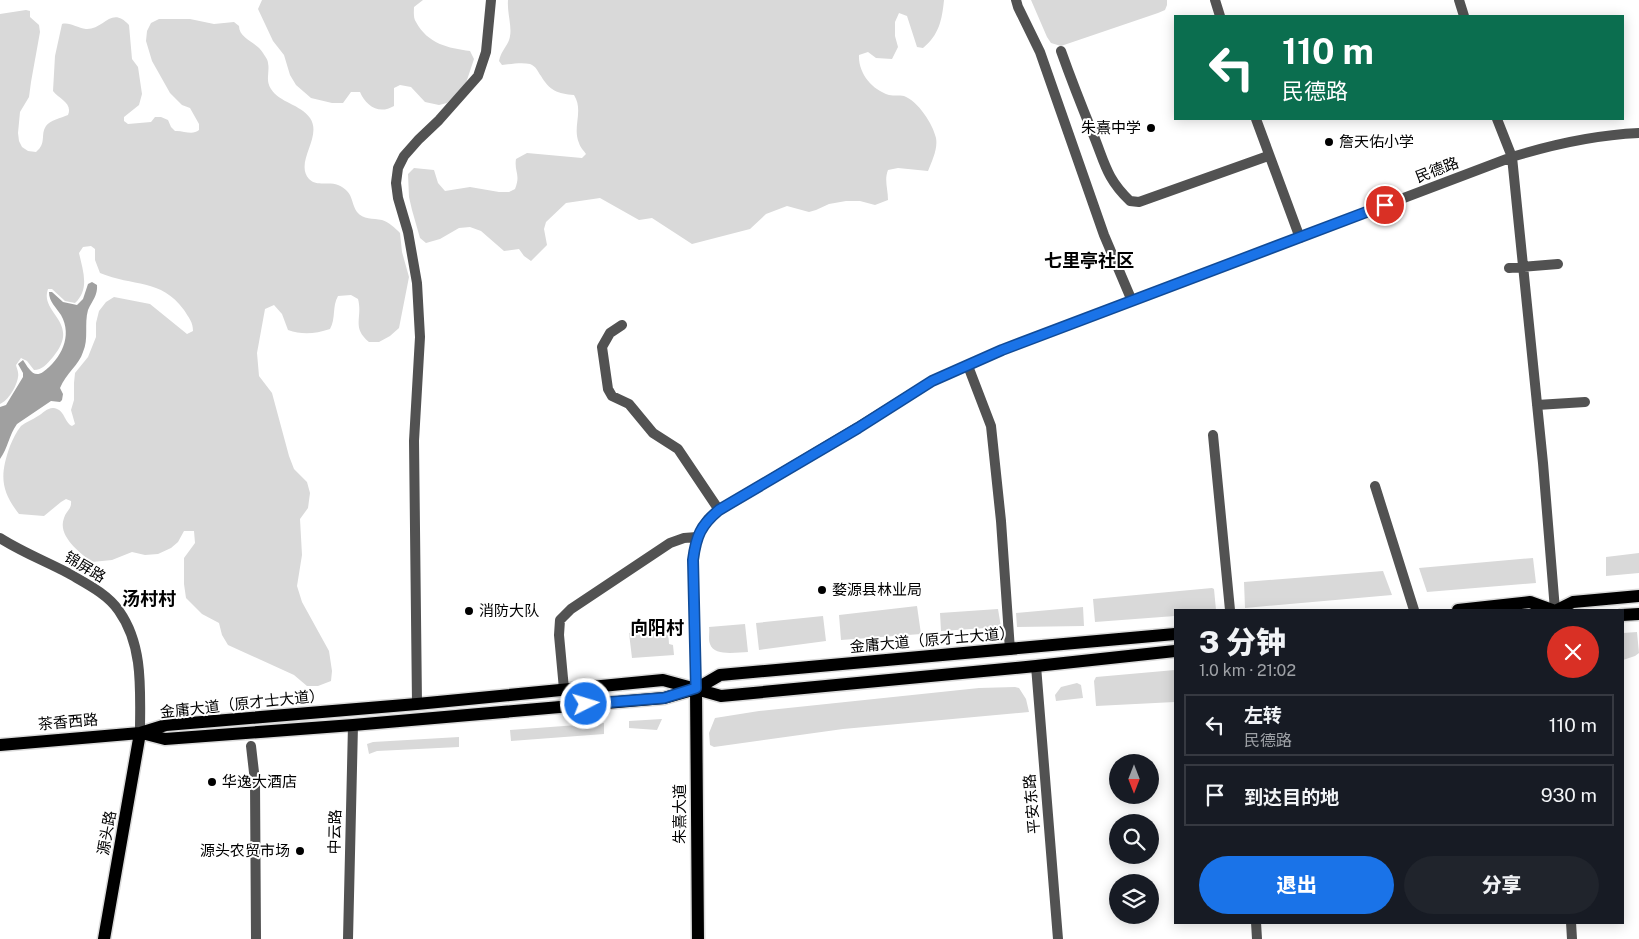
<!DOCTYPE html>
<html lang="zh">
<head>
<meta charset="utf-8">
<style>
	body { margin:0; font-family:"Public Sans","Noto Sans SC",sans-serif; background:#20242c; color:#f1f3f6; height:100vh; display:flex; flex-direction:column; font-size:19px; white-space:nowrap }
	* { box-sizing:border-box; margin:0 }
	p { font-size:16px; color:#9ea1a6 }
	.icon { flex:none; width:28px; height:28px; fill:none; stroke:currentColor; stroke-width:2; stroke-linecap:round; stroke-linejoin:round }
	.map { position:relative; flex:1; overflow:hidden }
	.drawer { position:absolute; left:1174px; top:609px; width:450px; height:315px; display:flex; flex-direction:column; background:#171b24; border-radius:0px; box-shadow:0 2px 12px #0003 }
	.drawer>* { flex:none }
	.hud { position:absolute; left:1174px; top:15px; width:450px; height:105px; border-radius:0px; box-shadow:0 2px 12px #0003; background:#0b6e4f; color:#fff; overflow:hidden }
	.needle { width:32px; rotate:180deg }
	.fabs { position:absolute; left:1109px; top:754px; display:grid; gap:10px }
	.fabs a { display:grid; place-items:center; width:50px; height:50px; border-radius:50%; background:#171b24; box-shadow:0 2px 12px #0003; font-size:25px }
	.pin { position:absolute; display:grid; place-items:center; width:42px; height:42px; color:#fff; margin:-21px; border:2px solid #fff; border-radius:50%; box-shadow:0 1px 5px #0007 }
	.me { position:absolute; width:55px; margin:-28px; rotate:85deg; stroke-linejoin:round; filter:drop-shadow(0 0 4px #0008) }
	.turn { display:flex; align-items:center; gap:18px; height:105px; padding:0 25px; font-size:22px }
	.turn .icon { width:65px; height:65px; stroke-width:2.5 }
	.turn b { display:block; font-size:35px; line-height:42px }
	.round { display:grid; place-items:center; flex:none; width:52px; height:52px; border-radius:26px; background:#20242c }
	.head { display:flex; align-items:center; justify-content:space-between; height:85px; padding:0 25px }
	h1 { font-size:30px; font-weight:800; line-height:38px }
	.cta { display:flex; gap:10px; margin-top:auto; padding:10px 25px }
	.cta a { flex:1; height:58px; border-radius:30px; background:#1a73e8; color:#fff; font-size:20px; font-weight:800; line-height:58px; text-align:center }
	.cta a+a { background:#20242c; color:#f1f3f6 }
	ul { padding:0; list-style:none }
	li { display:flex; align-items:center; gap:15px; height:62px; margin:0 10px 8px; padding:0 15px; border:2px solid #363941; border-radius:0px }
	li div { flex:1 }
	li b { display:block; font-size:19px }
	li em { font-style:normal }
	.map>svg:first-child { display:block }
	.green { fill:#d9d9d9 }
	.water { fill:#a0a0a0 }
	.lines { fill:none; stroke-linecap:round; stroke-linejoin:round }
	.major-casing { stroke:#dbdbdb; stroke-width:15 }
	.minor { stroke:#525252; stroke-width:10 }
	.major { stroke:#000; stroke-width:12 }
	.route-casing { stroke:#114b97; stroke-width:12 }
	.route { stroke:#1a73e8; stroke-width:9 }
	.poi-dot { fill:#000; stroke:#fff; stroke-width:2 }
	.labels { text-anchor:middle; stroke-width:4; stroke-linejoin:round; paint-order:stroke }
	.poi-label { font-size:15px; fill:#000; stroke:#fff; text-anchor:start }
	.street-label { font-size:15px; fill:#000; stroke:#fff }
	.quarter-label { font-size:18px; font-weight:bold; fill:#000; stroke:#fff }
</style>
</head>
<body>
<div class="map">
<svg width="1639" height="939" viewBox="0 0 1639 939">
	<rect width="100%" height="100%" fill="#fff"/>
	<!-- green -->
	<path class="green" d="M262,0H423L414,7C414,11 413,18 416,22C428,44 448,48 470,51L474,59L465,86L447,103L439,105L425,102L411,87L400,85L394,88V106C379,115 366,106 360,92H351L343,103H332L311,98L296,85L290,75L284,55L273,41L258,9Z
		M508,0H944C942,20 939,35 923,48L917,47L907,16L899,13L895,22V36L898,47L892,59L876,58L868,52L859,55C858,73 872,90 889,95C894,96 899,95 904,96C918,101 933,124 936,138C938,149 932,161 928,171L898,168L888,170C884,180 888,189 888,200L875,205L860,201H846L829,204L816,210L809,212L787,206L766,214L750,229L692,244L652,218L639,220L600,198L566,203L546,222L544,229L547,245L531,261L524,256L519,249L504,251L481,231L470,227L459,228L440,239L426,243L420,238L412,210L409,197L408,174L414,168L434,170L438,183L445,191L470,187L499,192H509L515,189C521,174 514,172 516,159L527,153L582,158L586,154C584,151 580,147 579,143C572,127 584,111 574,95C558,94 549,90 541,76C538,72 536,66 530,64C522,62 510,64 502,65L499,61C501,50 509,45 510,36C512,26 507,13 508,0Z
		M1031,0H1167V5L1165,10L1158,13L1061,46L1051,43L1047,37Z
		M26,10L30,11V17L39,25L40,32L31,82L29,97L20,112L18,133L19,141L22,147L28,151L36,152C47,143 40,135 46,126C50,120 61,118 68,115C73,103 59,99 53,91L55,56L62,24C70,22 77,28 86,29C104,30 111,5 129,25L132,59L138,67L142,94L139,105L124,117V121L128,124L151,122L155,117H161L168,120L171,127L175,131C183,130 192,136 199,130V124L190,108L182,105L170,93L152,61L146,41L147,31L151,23L159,19H190L214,24L234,22L239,26C239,39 257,42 263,53C265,56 268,60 268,63C270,72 265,80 271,89C280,103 300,104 310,118C323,137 294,162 309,179C317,187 329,181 338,185C354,192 350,201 357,212C363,220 373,218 382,220C389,222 395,228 400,233L402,252L409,277L399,328L390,336L379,342H369C351,327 363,318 358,299L351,295L338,296C332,306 336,319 330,329C315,334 302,335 288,330L282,314L274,305L265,309L257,353L259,376L272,393L289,456L294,469L307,482L310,493L308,508L300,519L302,555L297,586L302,602L329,651L332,671L331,681L318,686H307L294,675L228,645L222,635L219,623L202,614L186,598L184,584V558L195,543L194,531H184L178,542L171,548L158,554L145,555L132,552L112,560L92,562C80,553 57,536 64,518C66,511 72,509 71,501L66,499L61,502L44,516L19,514C0,490 0,474 10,446C13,439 16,432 21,426C26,422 32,420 38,416C43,413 48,407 54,408C65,410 64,422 72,426L75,424L71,410L74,400V383L75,373L88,357L96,337V323L99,311L106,302L114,297L150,304L187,334L193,331C193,322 189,318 184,310C161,278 133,287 100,273L95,260V249L91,246L83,247L79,253C83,271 90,289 75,303L65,301L52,289H48C39,313 82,322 53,357C47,364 42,370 34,370L27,361L21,358L16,365C17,369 19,373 18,377C17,386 8,401 0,404V14Z
		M1639,553V573L1606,576V557Z
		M1533,558L1536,583L1427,592L1419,568Z
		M1383,571L1392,595L1245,608L1244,582Z
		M1212,588L1214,589L1216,610H1175V616L1095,622L1093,599Z
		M917,606L921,634L841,640L839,615Z
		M1083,607L1084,626L1017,627L1016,613Z
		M998,609L1001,627L941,631L940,613Z
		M823,616L826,641L759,650L756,623Z
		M745,624L748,652C738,652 714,657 710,644C708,639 710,632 709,627Z
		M668,630L669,644L673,645L674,655L632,658L629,633Z
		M1637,632L1639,653L1635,656L1623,660V633Z
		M1175,670V702L1096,706L1094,681L1096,677Z
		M1077,683L1081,685L1083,698L1056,701L1055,695L1061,687Z
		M1015,687L1019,688L1026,699L1029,712L843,729L714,747L710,745L709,733L715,718L759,711L979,688Z
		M662,719L657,730L629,728V721Z
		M604,723V734L511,741L510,730Z
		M459,737V747L377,751L369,754L367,744L373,742Z"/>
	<!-- water -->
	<path class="water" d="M92,282L97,285C98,295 92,301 88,310C84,324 89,339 83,352C79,365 66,373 60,388L63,394L62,400L60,402L51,401L17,424C9,435 8,448 0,459V407L6,405L23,377V373L18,364L23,360C28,367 33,379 43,372C61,359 73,336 61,315C56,307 49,302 49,292H52L63,302L77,305L83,299L88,284Z"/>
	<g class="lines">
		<defs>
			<path id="major" d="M1458,610L1530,602L1552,610
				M1557,610L1573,602L1639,596
				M1622,615L1639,614
				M696,689L698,939
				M142,733L165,739L353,725L664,698L696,689L721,696L1036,666L1175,651
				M0,745L140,733L166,725L417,704L663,680L696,689L720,675L1175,634
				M104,939L140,733"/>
		</defs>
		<!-- major casing -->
		<use href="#major" class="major-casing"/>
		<!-- minor -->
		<path class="minor" d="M1016,0L1018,7L1040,52L1104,235L1132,301
			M1215,0L1220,16
			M1459,0L1464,16
			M1061,51C1071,79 1082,107 1093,134C1105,163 1106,178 1130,201L1139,202L1268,156
			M1256,119L1300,238
			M1497,119L1512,157L1543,463L1555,610
			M1509,268L1558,264
			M622,325L610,333L602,347L608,389L612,396L629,404L653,433L678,449L719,510
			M968,366L991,426L1001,521L1010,650
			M1537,405L1585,402
			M1213,435L1230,610
			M1375,486L1414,610
			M0,538C22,552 45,561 68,573C85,583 108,594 119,611C144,646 140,692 140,733
			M1036,666L1058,939
			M564,689L559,635L560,620L571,609L670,543L684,538L697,537
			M696,689L693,560L697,537L708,519L719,510L858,427L932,381L1002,350L1512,157C1554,144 1595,135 1639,133
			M417,704L414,441L420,337L417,283L408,232L398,198L396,183L398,168L404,156L419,139L439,120L478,76L486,52L491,0
			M251,746L255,781L256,939
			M1256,922L1257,939
			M1571,922L1572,939
			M348,939L353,725"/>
		<!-- major -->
		<use href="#major" class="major"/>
	</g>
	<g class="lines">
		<defs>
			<path id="route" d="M586,704L664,698L696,688L693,560C696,536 701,525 719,510L858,428L932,381L1002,350L1385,205"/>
		</defs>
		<!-- route casing -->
		<use href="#route" class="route-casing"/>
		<!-- route -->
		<use href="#route" class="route"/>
	</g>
	<!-- markers -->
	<g class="poi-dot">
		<circle cx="1151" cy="128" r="5"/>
		<circle cx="1329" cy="142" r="5"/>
		<circle cx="822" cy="590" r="5"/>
		<circle cx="469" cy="611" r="5"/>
		<circle cx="212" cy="782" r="5"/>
		<circle cx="300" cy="851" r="5"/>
	</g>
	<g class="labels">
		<!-- poi labels -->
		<g class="poi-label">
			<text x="1141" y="133" text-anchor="end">朱熹中学</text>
			<text x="1339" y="147">詹天佑小学</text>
			<text x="832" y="595">婺源县林业局</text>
			<text x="479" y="616">消防大队</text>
			<text x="222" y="787">华逸大酒店</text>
			<text x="290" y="856" text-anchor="end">源头农贸市场</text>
		</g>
		<!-- street labels -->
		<g class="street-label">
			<text transform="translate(1437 170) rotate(-21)" y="5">民德路</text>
			<text transform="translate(85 567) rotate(31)" y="5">锦屏路</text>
			<text transform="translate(932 640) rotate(-5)" y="5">金庸大道（原才士大道）</text>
			<text transform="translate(242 704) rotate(-6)" y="5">金庸大道（原才士大道）</text>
			<text transform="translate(68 722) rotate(-5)" y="5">茶香西路</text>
			<text transform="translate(1032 804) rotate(-95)" y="5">平安东路</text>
			<text transform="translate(680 814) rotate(-90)" y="5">朱熹大道</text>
			<text transform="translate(335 832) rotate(-89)" y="5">中云路</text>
			<text transform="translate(107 833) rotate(-80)" y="5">源头路</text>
		</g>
		<!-- quarter labels -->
		<g class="quarter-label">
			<text x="1089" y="267">七里亭社区</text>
			<text x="149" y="605">汤村村</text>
			<text x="657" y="634">向阳村</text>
		</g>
	</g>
</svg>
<div class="fabs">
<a><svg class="needle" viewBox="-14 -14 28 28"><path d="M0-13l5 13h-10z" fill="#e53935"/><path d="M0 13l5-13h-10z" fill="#9ea1a6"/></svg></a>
<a><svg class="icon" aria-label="search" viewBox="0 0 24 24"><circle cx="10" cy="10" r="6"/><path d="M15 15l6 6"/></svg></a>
<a><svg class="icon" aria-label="layers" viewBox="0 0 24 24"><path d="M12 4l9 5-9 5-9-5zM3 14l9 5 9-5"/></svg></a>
</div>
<div class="pin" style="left:1385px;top:205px;background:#d93025"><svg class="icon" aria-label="arrive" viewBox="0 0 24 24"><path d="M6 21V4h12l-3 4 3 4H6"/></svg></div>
<svg class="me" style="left:586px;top:704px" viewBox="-20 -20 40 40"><circle r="17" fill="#1a73e8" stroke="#fff" stroke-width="3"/><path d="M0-11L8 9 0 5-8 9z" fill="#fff"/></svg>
<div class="hud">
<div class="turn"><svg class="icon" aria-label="left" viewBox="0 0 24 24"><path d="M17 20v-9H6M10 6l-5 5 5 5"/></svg><div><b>110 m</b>民德路</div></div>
</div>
<section class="drawer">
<div class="head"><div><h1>3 分钟</h1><p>1.0 km · 21:02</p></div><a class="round" style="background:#d93025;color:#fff"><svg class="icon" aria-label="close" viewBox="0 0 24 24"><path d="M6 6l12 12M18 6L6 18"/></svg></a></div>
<ul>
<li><svg class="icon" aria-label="left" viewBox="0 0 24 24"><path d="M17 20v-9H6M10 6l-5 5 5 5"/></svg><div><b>左转</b><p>民德路</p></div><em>110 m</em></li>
<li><svg class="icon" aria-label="arrive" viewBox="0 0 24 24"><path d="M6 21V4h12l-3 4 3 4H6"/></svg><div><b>到达目的地</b></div><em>930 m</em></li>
</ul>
<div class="cta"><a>退出</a><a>分享</a></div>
</section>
</div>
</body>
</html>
